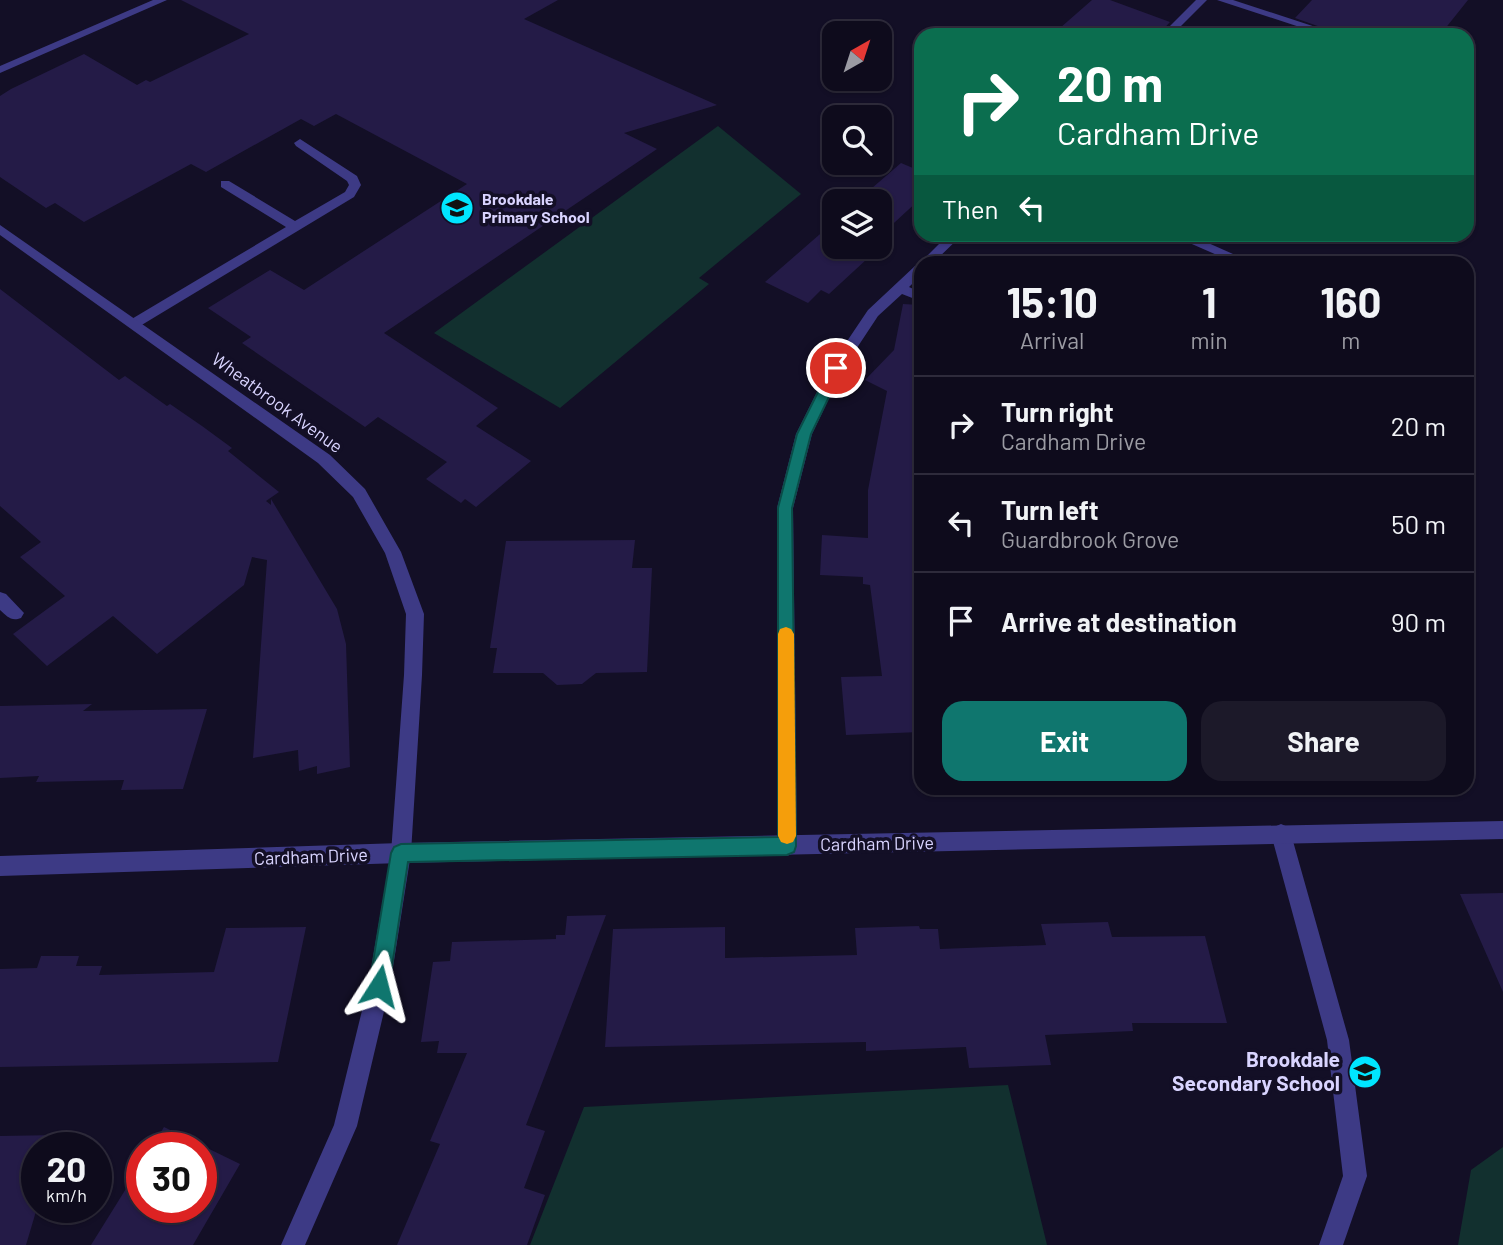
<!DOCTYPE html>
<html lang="en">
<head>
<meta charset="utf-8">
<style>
	body { margin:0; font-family:Barlow,sans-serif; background:#1c1929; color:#f1f3f6; height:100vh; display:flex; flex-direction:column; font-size:26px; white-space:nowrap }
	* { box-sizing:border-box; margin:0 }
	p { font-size:23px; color:#9b9ba3 }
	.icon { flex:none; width:38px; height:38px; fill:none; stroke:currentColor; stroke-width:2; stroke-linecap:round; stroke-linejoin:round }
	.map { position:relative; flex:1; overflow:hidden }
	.details { position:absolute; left:914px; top:256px; width:560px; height:539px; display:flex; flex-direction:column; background:#0e0b1c; border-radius:21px; box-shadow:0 2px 5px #0004,0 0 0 2px #2e2b3b }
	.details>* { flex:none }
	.top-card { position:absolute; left:914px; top:28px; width:560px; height:214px; border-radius:21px; box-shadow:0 2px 5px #0004,0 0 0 2px #2e2b3b; background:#0b6e4f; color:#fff; overflow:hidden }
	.needle { width:46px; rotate:39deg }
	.fabs { position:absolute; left:822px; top:21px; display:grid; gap:14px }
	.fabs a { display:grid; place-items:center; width:70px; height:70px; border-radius:14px; background:#0e0b1c; box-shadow:0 2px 5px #0004,0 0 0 2px #2e2b3b; font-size:35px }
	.speed { position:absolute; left:21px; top:1132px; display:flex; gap:14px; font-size:35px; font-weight:700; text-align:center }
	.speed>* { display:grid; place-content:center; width:91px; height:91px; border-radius:50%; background:#0e0b1c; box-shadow:0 2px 5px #0004,0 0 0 2px #2e2b3b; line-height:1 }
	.speed small { font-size:18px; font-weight:400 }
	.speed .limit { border:10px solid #d22; background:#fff; color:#111 }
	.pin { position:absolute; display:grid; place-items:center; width:60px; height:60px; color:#fff; margin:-30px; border:4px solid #fff; border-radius:50%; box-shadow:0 2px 7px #0007 }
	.me { position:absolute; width:77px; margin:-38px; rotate:9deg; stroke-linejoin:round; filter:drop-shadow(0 0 5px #0008) }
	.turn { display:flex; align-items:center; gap:24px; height:147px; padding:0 28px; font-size:32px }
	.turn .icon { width:91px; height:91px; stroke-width:2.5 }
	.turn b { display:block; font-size:49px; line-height:60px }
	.then { display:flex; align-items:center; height:66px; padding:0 28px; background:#0003; gap:14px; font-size:26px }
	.eta { display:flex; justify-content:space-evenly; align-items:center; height:119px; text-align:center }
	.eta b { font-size:42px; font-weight:700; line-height:49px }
	.cta { display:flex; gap:14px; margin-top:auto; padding:14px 28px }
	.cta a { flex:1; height:80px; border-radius:21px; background:#0f766e; color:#fff; font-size:28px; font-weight:700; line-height:80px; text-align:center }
	.cta a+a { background:#1c1929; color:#f1f3f6 }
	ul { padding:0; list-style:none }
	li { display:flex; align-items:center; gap:21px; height:98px; padding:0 28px; border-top:2px solid #2e2b3b }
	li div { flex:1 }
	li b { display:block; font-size:26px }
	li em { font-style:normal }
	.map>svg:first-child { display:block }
	.green { fill:#12302f }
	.building { fill:#241b47 }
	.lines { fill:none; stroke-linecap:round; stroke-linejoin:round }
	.service { fill:#3d3a85; fill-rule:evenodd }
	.minor { fill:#3d3a85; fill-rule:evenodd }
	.tertiary { fill:#3d3a85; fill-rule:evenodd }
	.route { fill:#0f766e; stroke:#0a4d48; stroke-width:2 }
	.slow { fill:#f59e0b }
	.labels { text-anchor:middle; stroke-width:7; stroke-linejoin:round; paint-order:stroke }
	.far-poi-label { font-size:16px; font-weight:bold; fill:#d9d4ff; stroke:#130f26; text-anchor:start }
	.street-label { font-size:18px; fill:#d9d4ff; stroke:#130f26 }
	.near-poi-label { font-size:21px; font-weight:bold; fill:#d9d4ff; stroke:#130f26; text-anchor:end }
</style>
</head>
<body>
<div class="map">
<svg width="1503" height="1245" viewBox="0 0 1503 1245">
	<rect width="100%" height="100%" fill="#130f26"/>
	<!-- green -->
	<path class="green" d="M718,126L801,194L699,278L709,284L560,408L434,333Z
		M1008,1085L1047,1245H530L584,1107Z
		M1503,1147V1245H1458L1471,1170Z"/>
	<!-- building -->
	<path class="building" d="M181,0H558L524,19L717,105L624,133L657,149L384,333L498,408L476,426L531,461L476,507L465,499L461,503L426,479L447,462L378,417L365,427L242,343L251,337L208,308L270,270L304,290L467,184L336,114L314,126L301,119L206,172L191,164L84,222L55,203L46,208L0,177V96L11,89L84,54L137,85L146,80L150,82L249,34Z
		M1092,0H1110L1170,22L1158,35H1052Z
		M1312,0H1468L1440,35H1343L1295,18Z
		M901,163L920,171V199L882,234H893L880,246V201H857Z
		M835,221V247H880L829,294L821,290L808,303L765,282Z
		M0,289L119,380L125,376L167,406L170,404L202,426L232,448L228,451L279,492L266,501L271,505V499L337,609L346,644L350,767L317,774V766L299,771L298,750L253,758L267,560L252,557L244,585L157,654L113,616L47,666L13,634L65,596L20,557L41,542L0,506Z
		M903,304L920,305V732L846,735L841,677L882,676L870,585L863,584V577L820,575L822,535L868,538V490L887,391L865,380L894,350Z
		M635,540L632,568H652L647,672L596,673L582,684L557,685L543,673H493L497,648H490L506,541Z
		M92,704L83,711L207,709L183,789L121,790L124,780L36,782L39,776L0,778V706Z
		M1503,893V992L1460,894Z
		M606,915L526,1125L545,1131L524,1188L545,1195L527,1245H397L440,1144L430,1141L467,1053H437L439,1041L421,1042L433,962L450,961L452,942L556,939V935H565L567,916Z
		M1108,922L1112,937L1205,936L1227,1023H1132L1133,1031L1045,1035L1051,1065L969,1068L966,1047L866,1051V1042L605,1047L613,929L725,927V958L857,955L855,928L919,926L920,929H938L940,949L1046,945L1041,924Z
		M306,927L278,1062L0,1067V969L37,968L41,956H79L76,966H102L99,975L214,972L226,928Z
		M164,1127L240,1164L193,1245H91L142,1163V1208H201V1148H151Z
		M60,1135L56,1148H37V1208L26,1245H0V1136Z"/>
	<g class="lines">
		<!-- service -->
		<path class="service" d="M300,139L357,176L361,185L354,197L140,326H130V320L286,227L221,187V181H229L295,221L345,192L349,185L347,181L296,146L294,143Z
			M1281,824L1288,827L1291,834L1349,1040L1367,1176L1343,1245H1319L1343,1176L1327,1040L1271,834L1274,827Z"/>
		<!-- minor -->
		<path class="minor" d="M153,0H167L0,73V66Z
			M1196,0H1207L1172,35H1161Z
			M1217,0H1233L1340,35H1324Z
			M0,225L330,455L365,489L401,552L424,614L422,675L411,853L390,986L357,1126L305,1245H281L334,1125L368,986L391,853L404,675L406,614L385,553L353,497L318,463L0,235Z
			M949,234H963L934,262H921Z
			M1169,234H1188L1251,262H1233Z
			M920,265V276L909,287L920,292V301L902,294L878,316L843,369L812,434L793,508L797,846L794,853L787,856L780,853L777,846V508L796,434L829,368L868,310L915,266Z
			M0,592L6,594L24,613L21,618C11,622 7,616 0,610Z"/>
		<!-- tertiary -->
		<path class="tertiary" d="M1503,821V839L401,863L0,876V856L401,843Z"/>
	</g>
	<!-- route -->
	<path class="route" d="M836,363L843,368L811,434L792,508L796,846L794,852L787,855L408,862L389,986L386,993L379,996L372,993L369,986L391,853L394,847L401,844L778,837V508L797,434L830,368Z"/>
	<!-- slow -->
	<path class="slow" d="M786,627L791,629L794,634L796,836L793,842L787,844L781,842L778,836V634L780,629Z"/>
	<!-- icons -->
	<defs>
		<symbol id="school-disc" viewBox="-11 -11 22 22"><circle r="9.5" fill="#00e5ff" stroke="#130f26"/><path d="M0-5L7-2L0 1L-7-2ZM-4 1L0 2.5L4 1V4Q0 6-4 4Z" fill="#111"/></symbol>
	</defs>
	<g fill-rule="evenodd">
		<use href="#school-disc" x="438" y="189" width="38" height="38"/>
		<use href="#school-disc" x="1346" y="1053" width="38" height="38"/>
	</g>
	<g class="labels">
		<!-- far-poi labels -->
		<g class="far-poi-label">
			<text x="482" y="205">Brookdale<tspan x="482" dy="18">Primary School</tspan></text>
		</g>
		<!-- street labels -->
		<g class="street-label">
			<text transform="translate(277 403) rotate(36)" y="6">Wheatbrook Avenue</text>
			<text transform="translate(877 844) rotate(-1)" y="6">Cardham Drive</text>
			<text transform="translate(311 857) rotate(-2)" y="6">Cardham Drive</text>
		</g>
		<!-- near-poi labels -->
		<g class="near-poi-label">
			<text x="1340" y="1067">Brookdale<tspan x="1340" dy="24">Secondary School</tspan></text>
		</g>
	</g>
</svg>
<div class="fabs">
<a><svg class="needle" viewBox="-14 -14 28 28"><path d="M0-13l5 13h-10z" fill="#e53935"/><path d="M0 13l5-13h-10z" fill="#9b9ba3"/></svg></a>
<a><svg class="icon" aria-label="search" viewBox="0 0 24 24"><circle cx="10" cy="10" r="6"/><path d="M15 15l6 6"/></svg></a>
<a><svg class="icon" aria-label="layers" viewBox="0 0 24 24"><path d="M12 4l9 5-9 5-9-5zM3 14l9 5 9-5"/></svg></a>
</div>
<div class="speed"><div>20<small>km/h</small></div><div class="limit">30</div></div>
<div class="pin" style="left:836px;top:368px;background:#d93025"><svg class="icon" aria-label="arrive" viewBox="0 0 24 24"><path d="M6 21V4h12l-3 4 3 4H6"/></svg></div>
<svg class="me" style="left:379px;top:986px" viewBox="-20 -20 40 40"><path d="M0-17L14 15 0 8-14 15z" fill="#0f766e" stroke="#fff" stroke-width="4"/></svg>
<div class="top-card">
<div class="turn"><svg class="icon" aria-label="right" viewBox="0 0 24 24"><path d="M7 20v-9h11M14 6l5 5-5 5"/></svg><div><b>20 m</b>Cardham Drive</div></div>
<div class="then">Then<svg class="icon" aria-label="left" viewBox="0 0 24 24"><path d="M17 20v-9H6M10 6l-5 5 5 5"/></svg></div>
</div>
<section class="details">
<div class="eta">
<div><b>15:10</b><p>Arrival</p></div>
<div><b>1</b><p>min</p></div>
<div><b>160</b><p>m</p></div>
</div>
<ul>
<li><svg class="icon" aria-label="right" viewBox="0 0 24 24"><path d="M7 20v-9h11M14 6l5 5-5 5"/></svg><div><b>Turn right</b><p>Cardham Drive</p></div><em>20 m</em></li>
<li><svg class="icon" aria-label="left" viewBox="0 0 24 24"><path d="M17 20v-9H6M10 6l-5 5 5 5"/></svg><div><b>Turn left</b><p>Guardbrook Grove</p></div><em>50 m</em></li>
<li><svg class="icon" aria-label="arrive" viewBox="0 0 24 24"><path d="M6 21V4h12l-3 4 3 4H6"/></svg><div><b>Arrive at destination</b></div><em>90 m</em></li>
</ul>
<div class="cta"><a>Exit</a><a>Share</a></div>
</section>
</div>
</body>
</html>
